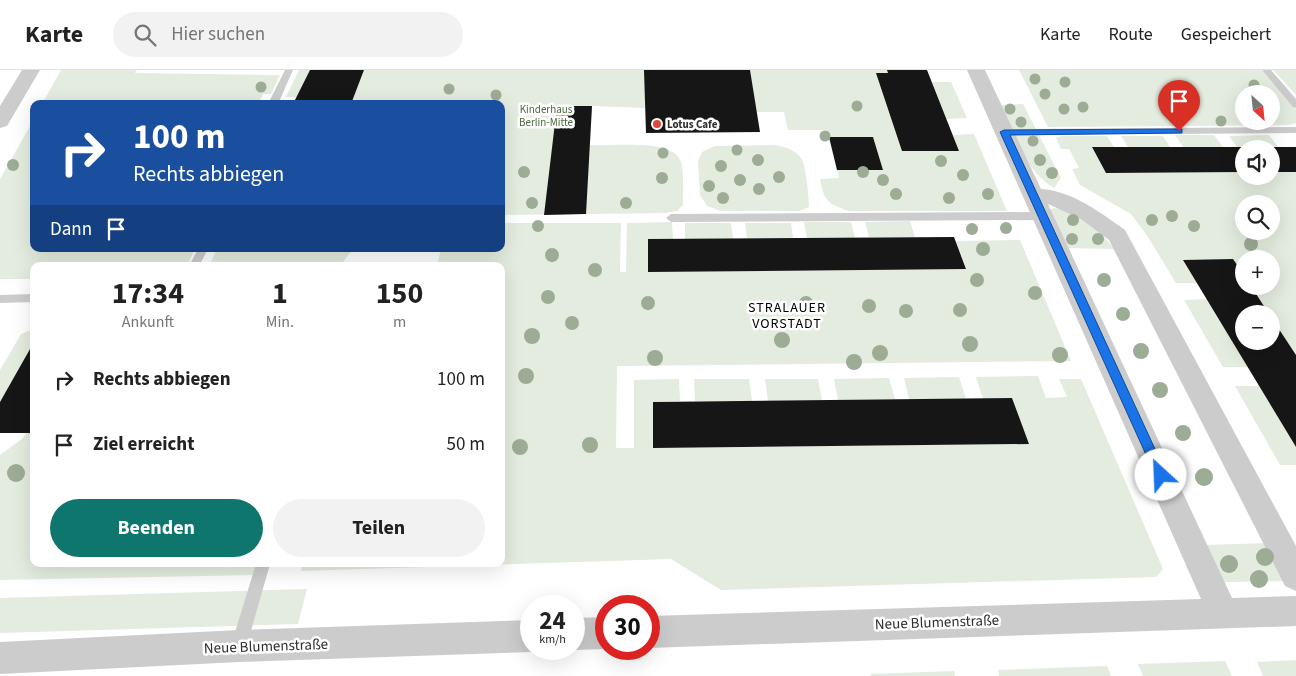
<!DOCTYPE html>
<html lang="de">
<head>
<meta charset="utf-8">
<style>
	body { margin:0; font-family:"Source Sans 3",sans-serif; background:#f2f2f2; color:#222; height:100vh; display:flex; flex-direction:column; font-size:19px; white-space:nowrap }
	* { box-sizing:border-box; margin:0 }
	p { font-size:16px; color:#767676 }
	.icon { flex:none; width:28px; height:28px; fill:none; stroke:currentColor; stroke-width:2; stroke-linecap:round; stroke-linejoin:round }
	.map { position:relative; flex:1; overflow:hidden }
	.drawer { position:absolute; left:30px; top:192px; width:475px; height:305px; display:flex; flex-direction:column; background:#fff; border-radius:10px; box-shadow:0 5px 20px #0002 }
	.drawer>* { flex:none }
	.hud { position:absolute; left:30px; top:30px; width:475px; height:152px; border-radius:10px; box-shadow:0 5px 20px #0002; background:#1a4fa0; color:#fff; overflow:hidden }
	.needle { width:32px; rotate:153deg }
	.controls { position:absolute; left:1235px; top:15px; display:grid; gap:10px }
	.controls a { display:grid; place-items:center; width:45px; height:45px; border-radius:50%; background:#fff; box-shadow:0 5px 20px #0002; font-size:25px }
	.speed { position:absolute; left:520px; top:525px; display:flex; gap:10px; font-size:25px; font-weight:700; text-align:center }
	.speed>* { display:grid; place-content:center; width:65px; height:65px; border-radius:50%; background:#fff; box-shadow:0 5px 20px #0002; line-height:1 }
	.speed small { font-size:12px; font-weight:400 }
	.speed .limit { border:8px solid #d22; background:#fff; color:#111 }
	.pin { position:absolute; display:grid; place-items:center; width:42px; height:42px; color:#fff; margin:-51px -21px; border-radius:50% 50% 50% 0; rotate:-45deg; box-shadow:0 0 5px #0007 }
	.pin .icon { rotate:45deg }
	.me { position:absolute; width:55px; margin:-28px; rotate:335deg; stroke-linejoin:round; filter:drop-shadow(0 0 4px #0008) }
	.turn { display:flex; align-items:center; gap:18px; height:105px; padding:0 20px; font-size:22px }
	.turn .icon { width:65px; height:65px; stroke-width:2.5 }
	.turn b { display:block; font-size:35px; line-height:42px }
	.then { display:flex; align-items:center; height:48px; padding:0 20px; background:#0003; gap:10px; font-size:19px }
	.eta { display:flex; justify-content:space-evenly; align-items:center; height:85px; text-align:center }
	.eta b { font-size:30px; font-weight:700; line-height:35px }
	.cta { display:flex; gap:10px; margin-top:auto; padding:10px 20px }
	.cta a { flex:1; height:58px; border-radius:30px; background:#0f766e; color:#fff; font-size:20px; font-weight:700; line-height:58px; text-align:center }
	.cta a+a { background:#f2f2f2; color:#222 }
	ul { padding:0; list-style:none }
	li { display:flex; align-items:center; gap:15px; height:65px; padding:0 20px }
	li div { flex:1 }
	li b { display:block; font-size:19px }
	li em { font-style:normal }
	header { display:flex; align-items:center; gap:30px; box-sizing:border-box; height:70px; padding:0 25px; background:#fff; border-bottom:1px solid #e0e0e0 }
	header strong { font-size:24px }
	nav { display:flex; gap:28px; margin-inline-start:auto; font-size:18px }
	.search { width:350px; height:45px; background:#f2f2f2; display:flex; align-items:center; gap:12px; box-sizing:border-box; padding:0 18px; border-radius:28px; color:#767676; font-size:19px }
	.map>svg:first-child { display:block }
	.green { fill:#e3ecde; fill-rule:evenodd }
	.building { fill:#161616 }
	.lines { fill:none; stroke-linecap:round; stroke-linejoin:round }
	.lane { fill:#ccc; fill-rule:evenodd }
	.street { fill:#ccc; fill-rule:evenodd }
	.tree { fill:#9dac95 }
	.route { fill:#1a73e8; stroke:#114b97 }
	.poi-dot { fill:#dc483c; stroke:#fff; stroke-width:2 }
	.labels { text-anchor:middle; stroke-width:5; stroke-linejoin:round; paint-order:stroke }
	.far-park-label { font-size:11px; fill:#4c693f; stroke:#fff }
	.far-poi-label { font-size:11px; font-weight:bold; fill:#2f2f2f; stroke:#fff; text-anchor:start }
	.neighbourhood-label { font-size:14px; letter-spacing:1px; fill:#000; stroke:#fff }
	.near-street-label { font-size:15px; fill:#2f2f2f; stroke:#fff }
</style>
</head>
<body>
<header>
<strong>Karte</strong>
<div class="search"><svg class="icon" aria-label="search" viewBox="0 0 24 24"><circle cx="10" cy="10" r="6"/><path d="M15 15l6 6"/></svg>Hier suchen</div>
<nav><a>Karte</a><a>Route</a><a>Gespeichert</a></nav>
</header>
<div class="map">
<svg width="1296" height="606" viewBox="0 0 1296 606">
	<rect width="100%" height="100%" fill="#fff"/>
	<!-- green -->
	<path class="green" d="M61,0H137L135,3L280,5L271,24H263L258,34H42Z
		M299,0H324L312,27H286Z
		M364,0H645V38L592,36L590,75C611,77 673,67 681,92C684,102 683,123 683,135L677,141L665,143L501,145V34H351Z
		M750,0H887L888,3H876L916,81H959L953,65L974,64L1007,141H848C827,133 824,131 820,109L839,108L837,100H883L873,67H829L826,60H788L784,42H756Z
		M1019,0H1262L1296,39V53L1290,55L1048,57ZM1244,24H1271V51H1244Z
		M1273,0H1296V25Z
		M932,12H951L967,48L946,49Z
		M1023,34L1061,108L1054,118C1024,100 1014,65 1000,35Z
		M34,49V179H195L187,195L185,196H34V209H0V109Z
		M1175,65H1214L1223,77H1183Z
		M1269,65L1278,77H1237L1229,66Z
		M1061,66H1107L1114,77L1092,78L1106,103L1244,102V106H1271V102H1296V285L1271,247V244H1269L1251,216H1271V189H1244V205L1233,190H1184L1198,213H1176L1148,167L1131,144L1080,115L1072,99L1079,98L1069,79H1061L1056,68ZM1244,134H1271V161H1244Z
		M1121,66H1163L1170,77H1128Z
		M775,75C785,77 797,80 802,90C806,97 809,129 809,137L799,141H721L707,136L700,125L698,91L702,82L715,76Z
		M1054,138C1074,139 1103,162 1114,179L1066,178L1049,140Z
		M910,151L915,167H869L865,152Z
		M672,152L673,169L648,170V202L966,198L956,171L1020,170L1071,291L617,296L616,378H634V310L679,309L680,331L653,332L654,378L1028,374L1012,328L983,329L976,307L1038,306L1046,328L1067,327L1059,309H1081L1163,499L1156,507L721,520L671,489L301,501L303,494H501V196H437L441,179H501V153H621L620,202H626L627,153Z
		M804,152H851L855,168H807Z
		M685,153H731L733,169H685Z
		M745,153H791L793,168H747Z
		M217,179H353L340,196H209Z
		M1207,229L1248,297H1223L1184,230Z
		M34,259V275L0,332V300L21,264Z
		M959,307L966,329H909L904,308Z
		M889,308L895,329L838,330L834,309Z
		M694,309H749L752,331H695Z
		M765,309H818L822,330L768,331Z
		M1235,316H1259L1296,377V395H1280Z
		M34,362V494H258L254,505L0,510V385L22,369L27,363Z
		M1267,473L1287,511L1224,512L1206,475Z
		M307,519L298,554L0,563V528Z
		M1296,590V606H1263L1257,592Z
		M1225,591L1232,606H1143L1138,594Z
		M1107,596L1111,606H999L998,600Z
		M954,601L955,606H871L870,604Z"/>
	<!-- building -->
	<path class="building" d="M310,0H364L351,34H293Z
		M644,0H750L760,62L646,63Z
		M887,0H927L959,81H902L876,3H888Z
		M557,36H592L586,144L544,145Z
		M829,67H873L883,100H837Z
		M1092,77H1296V102H1271V79H1244V102L1106,103Z
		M954,167L966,199L648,202V169Z
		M1233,189L1244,205V216H1251L1269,244H1244V271H1271V247L1296,285V377L1183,190Z
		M34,272V363H0V332Z
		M1012,328L1029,374L653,378V332Z"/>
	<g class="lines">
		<!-- lane -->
		<path class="lane" d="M285,0H293L278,34H268Z
			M1262,0H1271L1296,29V38L1293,37Z
			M1296,57V63L1004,65L999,62L1004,59Z
			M1041,142L1046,146L1041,150L671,152L666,148L671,144Z
			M198,179H208L199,196H189Z
			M34,224V232L0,233V225Z
			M256,494H270L247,575L245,581L239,583L233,581L231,575Z"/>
		<!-- street -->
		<path class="street" d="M22,0H40L7,56L0,58V36Z
			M967,0H985L1041,119C1072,121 1100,142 1125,160L1296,476V521L1285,516L1109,170L1081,149L1048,134L1232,528L1296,526V556L649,578V546L1201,529Z
			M606,547V579L574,580L572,579H574V548Z
			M531,550V579H538L531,582L239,592L0,604V572L239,560Z"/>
	</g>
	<!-- trees -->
	<g class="tree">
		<circle cx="1035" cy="9" r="5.5"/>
		<circle cx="1065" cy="12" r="5.5"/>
		<circle cx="1254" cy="15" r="5.5"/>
		<circle cx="261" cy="17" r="5.5"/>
		<circle cx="449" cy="19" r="5.5"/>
		<circle cx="1045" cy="24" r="5.5"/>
		<circle cx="496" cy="25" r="5.5"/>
		<circle cx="857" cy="36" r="5.5"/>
		<circle cx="1083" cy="37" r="5.5"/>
		<circle cx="1010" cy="39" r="5.5"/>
		<circle cx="1064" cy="39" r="5.5"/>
		<circle cx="1221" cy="51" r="5.5"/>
		<circle cx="1021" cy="52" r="5.5"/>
		<circle cx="825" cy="66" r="5.5"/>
		<circle cx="1033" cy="71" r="5.5"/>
		<circle cx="737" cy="80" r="5.5"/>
		<circle cx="663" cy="83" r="5.5"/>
		<circle cx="758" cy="90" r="6"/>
		<circle cx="1040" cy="90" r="6"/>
		<circle cx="941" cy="91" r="6"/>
		<circle cx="13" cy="95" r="6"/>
		<circle cx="721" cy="96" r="6"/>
		<circle cx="524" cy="102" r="6"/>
		<circle cx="863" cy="102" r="6"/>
		<circle cx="1052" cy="103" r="6"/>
		<circle cx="963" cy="105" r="6"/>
		<circle cx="779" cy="107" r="6"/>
		<circle cx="662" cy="108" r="6"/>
		<circle cx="740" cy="110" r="6"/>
		<circle cx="883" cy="110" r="6"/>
		<circle cx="709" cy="116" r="6"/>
		<circle cx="759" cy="119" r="6"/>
		<circle cx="896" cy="124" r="6"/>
		<circle cx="988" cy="124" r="6"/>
		<circle cx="723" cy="128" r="6"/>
		<circle cx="949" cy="128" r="6"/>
		<circle cx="532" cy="133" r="6"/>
		<circle cx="626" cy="133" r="6"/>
		<circle cx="1172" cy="146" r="6"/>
		<circle cx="1073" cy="150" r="6"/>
		<circle cx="1152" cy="150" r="6"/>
		<circle cx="538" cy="156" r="6"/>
		<circle cx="1194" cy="156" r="6"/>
		<circle cx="1006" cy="158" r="6"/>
		<circle cx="972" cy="159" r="6"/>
		<circle cx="1072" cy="169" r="6"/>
		<circle cx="1098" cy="169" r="6"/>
		<circle cx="1251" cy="174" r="7"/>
		<circle cx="983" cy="179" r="7"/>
		<circle cx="552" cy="185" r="7"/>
		<circle cx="595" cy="200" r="7"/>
		<circle cx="977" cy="210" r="7"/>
		<circle cx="1104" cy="210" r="7"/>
		<circle cx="1035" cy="223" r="7"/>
		<circle cx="548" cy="227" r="7"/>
		<circle cx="648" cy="233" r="7"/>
		<circle cx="806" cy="233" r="7"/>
		<circle cx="869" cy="236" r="7"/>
		<circle cx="960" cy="240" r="7"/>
		<circle cx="906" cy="241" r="7"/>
		<circle cx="1123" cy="244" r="7"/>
		<circle cx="572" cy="253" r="7"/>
		<circle cx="532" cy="266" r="8"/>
		<circle cx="782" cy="270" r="8"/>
		<circle cx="970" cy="274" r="8"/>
		<circle cx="1141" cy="281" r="8"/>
		<circle cx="880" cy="283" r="8"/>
		<circle cx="1060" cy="285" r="8"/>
		<circle cx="655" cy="288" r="8"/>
		<circle cx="854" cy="292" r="8"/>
		<circle cx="526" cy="306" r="8"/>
		<circle cx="1160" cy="320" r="8"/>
		<circle cx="1183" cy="363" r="8"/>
		<circle cx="590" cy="375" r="8"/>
		<circle cx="520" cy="377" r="8"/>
		<circle cx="16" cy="403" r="9"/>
		<circle cx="1204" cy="407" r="9"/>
		<circle cx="1265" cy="487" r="9"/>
		<circle cx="1229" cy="494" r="9"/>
		<circle cx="1259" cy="509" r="9"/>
	</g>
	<!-- route -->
	<path class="route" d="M1179,59H1182V63L1010,65L1167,405L1165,409L1161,411L1157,409L1000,62L1004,60Z"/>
	<!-- markers -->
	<circle class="poi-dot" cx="657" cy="54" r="5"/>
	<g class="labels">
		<!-- far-park labels -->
		<g class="far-park-label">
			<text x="546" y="43">Kinderhaus<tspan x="546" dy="13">Berlin-Mitte</tspan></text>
		</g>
		<!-- far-poi labels -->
		<g class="far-poi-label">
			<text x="667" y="58">Lotus Cafe</text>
		</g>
		<!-- neighbourhood labels -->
		<g class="neighbourhood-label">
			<text x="787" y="242">STRALAUER<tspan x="787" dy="16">VORSTADT</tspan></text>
		</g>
		<!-- near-street labels -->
		<g class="near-street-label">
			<text transform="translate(937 552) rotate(-2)" y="5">Neue Blumenstraße</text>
			<text transform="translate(266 576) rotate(-2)" y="5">Neue Blumenstraße</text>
		</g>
	</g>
</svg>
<div class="controls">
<a><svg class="needle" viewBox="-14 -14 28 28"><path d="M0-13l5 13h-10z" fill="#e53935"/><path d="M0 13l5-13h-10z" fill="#767676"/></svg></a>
<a><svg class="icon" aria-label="sound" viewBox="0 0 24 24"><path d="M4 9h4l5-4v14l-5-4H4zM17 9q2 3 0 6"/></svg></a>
<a><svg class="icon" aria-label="search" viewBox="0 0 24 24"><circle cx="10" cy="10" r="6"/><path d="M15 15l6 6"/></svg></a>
<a>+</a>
<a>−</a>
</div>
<div class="speed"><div>24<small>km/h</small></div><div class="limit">30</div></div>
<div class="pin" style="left:1179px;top:61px;background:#d93025"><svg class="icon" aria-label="arrive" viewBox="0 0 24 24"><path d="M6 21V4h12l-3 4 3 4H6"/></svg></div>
<svg class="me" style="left:1161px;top:405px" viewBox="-20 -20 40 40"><circle r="19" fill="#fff"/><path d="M0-13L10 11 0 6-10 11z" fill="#1a73e8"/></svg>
<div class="hud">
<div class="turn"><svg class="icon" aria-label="right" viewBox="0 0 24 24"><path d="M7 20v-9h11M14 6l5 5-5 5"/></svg><div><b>100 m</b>Rechts abbiegen</div></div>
<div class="then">Dann<svg class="icon" aria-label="arrive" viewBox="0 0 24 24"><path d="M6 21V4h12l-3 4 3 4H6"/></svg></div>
</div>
<section class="drawer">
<div class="eta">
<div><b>17:34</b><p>Ankunft</p></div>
<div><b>1</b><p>Min.</p></div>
<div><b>150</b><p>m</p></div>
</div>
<ul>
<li><svg class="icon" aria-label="right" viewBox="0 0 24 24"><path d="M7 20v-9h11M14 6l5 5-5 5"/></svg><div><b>Rechts abbiegen</b></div><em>100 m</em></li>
<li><svg class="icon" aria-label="arrive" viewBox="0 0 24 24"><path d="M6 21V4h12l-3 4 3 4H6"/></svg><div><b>Ziel erreicht</b></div><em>50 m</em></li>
</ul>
<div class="cta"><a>Beenden</a><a>Teilen</a></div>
</section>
</div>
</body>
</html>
